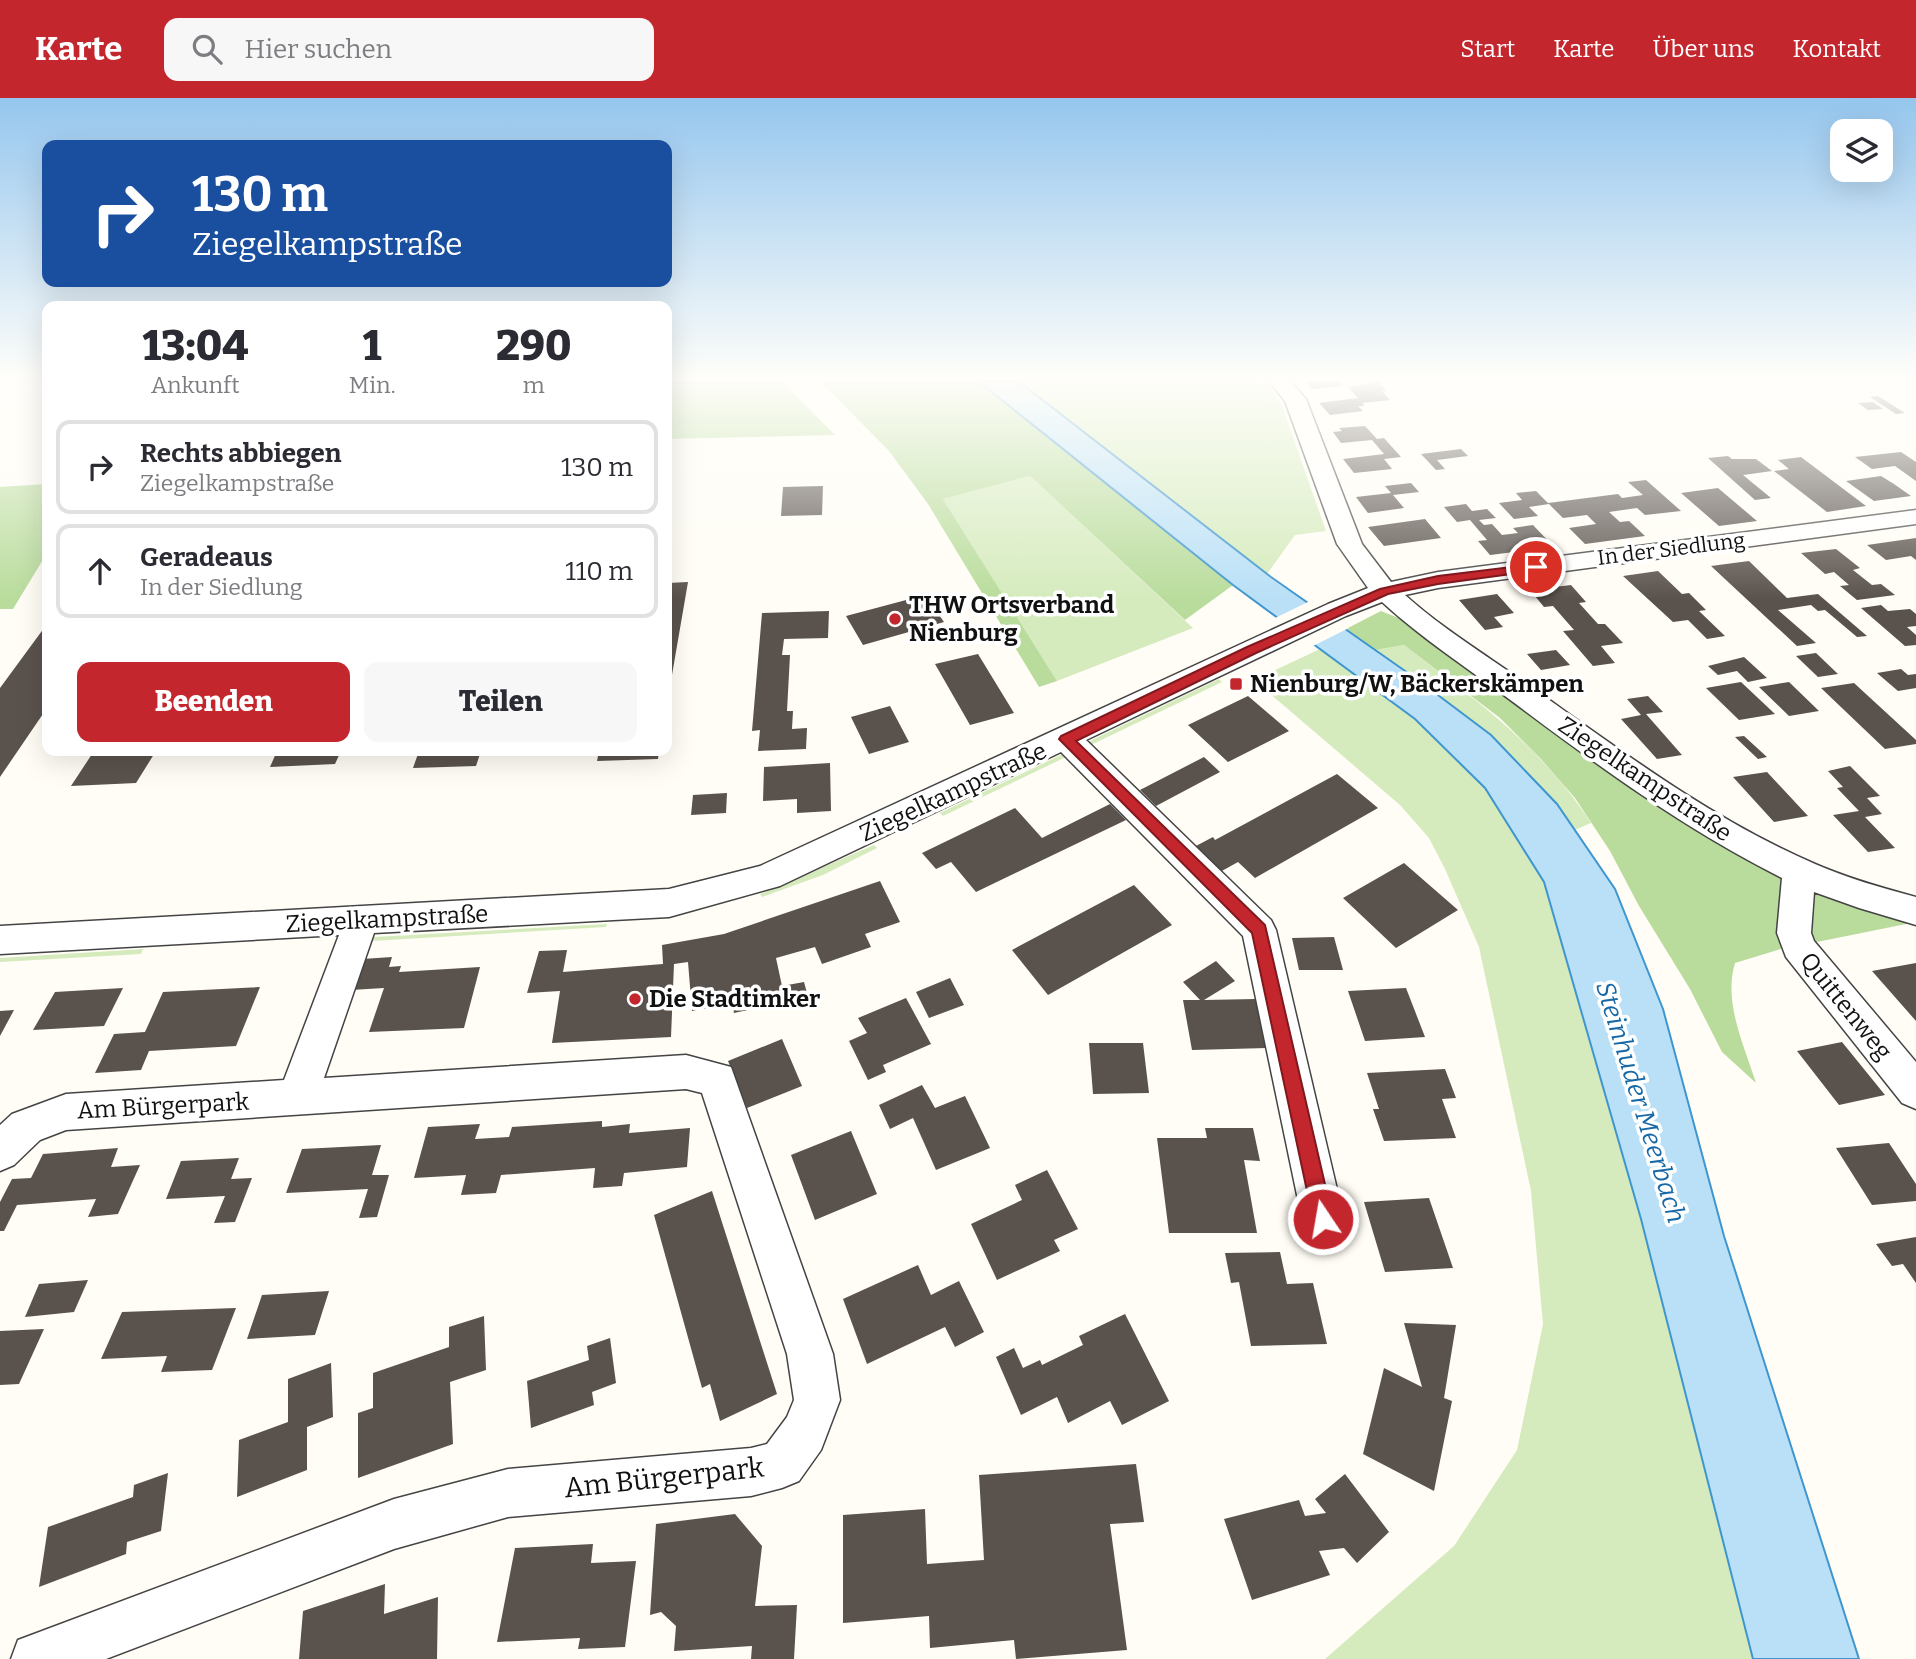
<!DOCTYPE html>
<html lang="de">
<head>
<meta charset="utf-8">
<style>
	body { margin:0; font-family:Bitter,serif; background:#f7f7f7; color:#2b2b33; height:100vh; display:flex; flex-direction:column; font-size:26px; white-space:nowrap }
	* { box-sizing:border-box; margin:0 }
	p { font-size:23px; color:#7c7c81 }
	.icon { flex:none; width:38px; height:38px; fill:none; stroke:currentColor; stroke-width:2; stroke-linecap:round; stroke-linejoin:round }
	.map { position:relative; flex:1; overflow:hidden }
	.side { position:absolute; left:42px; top:203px; width:630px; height:455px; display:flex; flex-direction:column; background:#fff; border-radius:14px; box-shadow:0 7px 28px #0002 }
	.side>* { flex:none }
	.top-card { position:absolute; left:42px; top:42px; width:630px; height:147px; border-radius:14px; box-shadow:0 7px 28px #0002; background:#1a4fa0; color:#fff; overflow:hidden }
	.controls { position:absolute; left:1830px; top:21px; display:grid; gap:14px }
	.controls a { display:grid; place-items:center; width:63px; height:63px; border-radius:14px; background:#fff; box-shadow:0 7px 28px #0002; font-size:35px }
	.pin { position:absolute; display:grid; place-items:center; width:60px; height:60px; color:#fff; margin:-30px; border:4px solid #fff; border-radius:50%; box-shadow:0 2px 7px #0007 }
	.me { position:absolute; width:77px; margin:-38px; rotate:348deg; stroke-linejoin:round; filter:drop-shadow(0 0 5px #0008) }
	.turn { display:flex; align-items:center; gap:24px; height:147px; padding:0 35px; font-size:32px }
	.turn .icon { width:91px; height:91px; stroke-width:2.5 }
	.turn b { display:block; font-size:49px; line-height:60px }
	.eta { display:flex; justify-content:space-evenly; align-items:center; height:119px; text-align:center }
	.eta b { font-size:42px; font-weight:800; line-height:49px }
	.button { display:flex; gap:14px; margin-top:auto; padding:14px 35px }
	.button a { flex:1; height:80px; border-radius:14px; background:#c4262e; color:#fff; font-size:28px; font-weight:800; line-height:80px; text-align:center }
	.button a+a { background:#f7f7f7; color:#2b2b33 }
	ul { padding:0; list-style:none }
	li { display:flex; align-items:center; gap:21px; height:94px; margin:0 14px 10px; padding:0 21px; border:4px solid #e1e1e2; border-radius:14px }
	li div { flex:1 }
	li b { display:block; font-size:26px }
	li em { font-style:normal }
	header { display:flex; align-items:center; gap:42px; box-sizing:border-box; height:98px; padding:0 35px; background:#c4262e; color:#fff }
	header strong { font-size:33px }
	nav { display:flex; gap:38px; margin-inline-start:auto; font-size:24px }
	.search { width:490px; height:63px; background:#f7f7f7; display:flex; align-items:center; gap:18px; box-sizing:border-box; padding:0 24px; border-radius:14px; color:#7c7c81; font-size:26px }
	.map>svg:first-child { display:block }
	.green { fill:#d5ebbd }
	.forest { fill:#b9dc9c }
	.water { fill:#b9e0f7; stroke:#3f96cf; stroke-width:2 }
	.pier { fill:#fffdf5 }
	.building { fill:#5a524d }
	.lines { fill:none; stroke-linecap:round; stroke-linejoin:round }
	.street-casing { stroke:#444; stroke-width:3 }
	.street { fill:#fff; fill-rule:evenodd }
	.route { fill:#c4262e; stroke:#7f191e; stroke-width:2 }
	.poi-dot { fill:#c4262e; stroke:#fff; stroke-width:2.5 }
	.labels { text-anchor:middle; stroke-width:7; stroke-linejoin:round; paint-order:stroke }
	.far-street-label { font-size:21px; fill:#111; stroke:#fff }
	.poi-label { font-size:24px; font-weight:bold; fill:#111; stroke:#fff; text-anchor:start }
	.street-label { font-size:24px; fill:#111; stroke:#fff }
	.water-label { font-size:26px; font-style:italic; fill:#1768a6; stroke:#fff }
	.near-street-label { font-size:28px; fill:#111; stroke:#fff }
</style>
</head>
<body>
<header>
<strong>Karte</strong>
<div class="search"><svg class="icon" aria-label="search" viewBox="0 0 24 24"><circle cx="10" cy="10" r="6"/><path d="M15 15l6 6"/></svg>Hier suchen</div>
<nav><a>Start</a><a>Karte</a><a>Über uns</a><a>Kontakt</a></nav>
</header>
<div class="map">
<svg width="1916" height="1561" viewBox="0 0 1916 1561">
	<rect width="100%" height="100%" fill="#fffdf5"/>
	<!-- green -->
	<path class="green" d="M1018,283H1262L1269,287L1281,305L1326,433L1295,437L1267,476Z
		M1030,378L1193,530L1057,583L943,401Z
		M1404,547C1476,602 1541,648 1591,725L1575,732C1524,657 1449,604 1375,552Z
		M1320,551L1415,621L1485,690L1544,784L1641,1121L1753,1561H1325L1454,1448L1517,1352L1543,1226L1531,1093L1479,849L1445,771L1429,740L1400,707L1254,582Z
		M1219,581L1222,584L943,718L940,715Z
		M874,747L877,750L823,777L762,799L760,796Z
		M607,826L606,829L372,843L374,839Z
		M143,851L141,856L0,864V860Z"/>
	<!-- forest -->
	<path class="forest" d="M667,283H781L835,337L667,341Z
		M820,283H978L1233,487L1185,522L1030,378L943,401L1057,583L1039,589L928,406L889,353Z
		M47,386V455L13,511H0V389Z
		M1381,513L1401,521L1700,735L1782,776L1787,849L1735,865C1723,904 1744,947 1756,985L1722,954L1690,891L1639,808L1610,753L1575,700L1541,661L1500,620L1404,547L1375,552L1346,531Z
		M1815,792L1911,825L1807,846L1809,799Z"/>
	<!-- water -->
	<path class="water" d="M978,283H1018L1271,479L1418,582L1491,637L1557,706L1615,791L1663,911L1724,1138L1859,1561H1753L1641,1121L1544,784L1485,690L1415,621L1233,487Z"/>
	<!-- pier -->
	<path class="pier" d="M1310,503L1349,530L1311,549L1273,521Z"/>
	<!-- building -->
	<path class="building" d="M1305,283H1338L1343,288L1312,291Z
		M1379,284L1386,293H1382L1390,302L1362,305L1365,308H1358L1363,313L1330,317L1319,305L1358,300L1348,289Z
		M1878,298L1889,305L1905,315L1896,316L1870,299Z
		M1873,304L1883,311L1868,312L1858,305Z
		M1365,328L1377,341L1384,340L1401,359L1384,361L1392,371L1354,375L1343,361L1384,356L1372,342L1341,345L1333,334L1342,333L1339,330Z
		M1461,351L1468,358L1437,362L1445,371L1436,372L1421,356Z
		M1901,354L1916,364V383L1895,368L1872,371L1855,359Z
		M1728,358L1732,361H1756L1772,373L1743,377L1771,400L1755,402L1708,360Z
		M1801,359L1866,408L1827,414L1774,373L1789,371L1778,362Z
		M1881,378L1894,386L1911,398L1874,403L1846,383Z
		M1646,382L1681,413L1645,417L1637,410L1609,414L1620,424L1629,423L1645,438L1585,446L1569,430L1596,426L1587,417L1563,420L1549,406L1529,409L1538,418L1514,421L1499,405L1522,402L1516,395L1536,393L1548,405L1618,396L1622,400L1643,397L1628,384Z
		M1411,385L1419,394L1393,397L1404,410L1368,415L1356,399L1391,395L1385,388Z
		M823,388L822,417L781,418L783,389Z
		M1718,390L1757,423L1719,428L1681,395Z
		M1466,406L1472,413L1487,411L1496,420L1479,422L1484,427L1492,426L1502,437L1518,435L1513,430L1533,427L1554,449L1490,457L1478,443L1487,442L1470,422L1457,424L1444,409Z
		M1425,421L1441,440L1384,448L1368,429Z
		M1916,440V462L1911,458L1886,462L1867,447Z
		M1836,451L1860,470L1853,472L1872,487L1881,486L1895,497L1857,502L1840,488L1849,487L1834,474L1825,476L1801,455Z
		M1749,463L1787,500L1818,496L1867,538L1857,539L1825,512L1818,513L1811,507L1778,512L1816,545L1797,548L1711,468Z
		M1658,473L1682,496L1689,495L1706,512L1699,513L1725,538L1707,541L1688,522L1673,524L1623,478Z
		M688,484L668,600H667V485Z
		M1571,487L1586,504L1579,505L1598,526H1605L1623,545L1601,548L1615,565L1593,568L1563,533L1574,532L1553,508L1544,509L1530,492Z
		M1497,496L1514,515L1494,519L1503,529L1485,532L1459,502Z
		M925,497L944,524L863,547L846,518Z
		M1881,507L1888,513L1910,511L1916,516V528L1907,529L1916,537V547L1905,548L1861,510Z
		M829,513L828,540L784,541L782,557H790L787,613H793L792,631L807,630L806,651L758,653L760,632L752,633L762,515Z
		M47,526V610L0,679V590Z
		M1556,552L1570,567L1541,572L1527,556Z
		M1816,555L1838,576L1818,579L1796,558Z
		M978,556L1014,615L970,627L935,566Z
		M1744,559L1767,580L1748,584L1737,573L1718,577L1708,568Z
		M1901,571L1908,577L1916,576V590L1898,593L1877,575Z
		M1741,584L1775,616L1739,622L1706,590Z
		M1789,584L1819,613L1789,618L1759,589Z
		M1854,585L1916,642V646L1885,651L1821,590Z
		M1248,598L1289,633L1228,664L1188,627Z
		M1648,598L1663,614L1646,616L1682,657L1657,661L1621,621L1641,617L1627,601Z
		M890,608L909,644L869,656L851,619Z
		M1744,638L1767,659L1758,661L1735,639Z
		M94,653H156L136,685L71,688Z
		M277,653H341L335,666L270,669Z
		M419,653H481L476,668L413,670Z
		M599,653H659L658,661L597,663Z
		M1204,659L1220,674L1156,708L1140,692Z
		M830,665L831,713L797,715V701L763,703L764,669Z
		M1850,668L1880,698L1867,700L1882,716L1865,719L1895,750L1868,754L1833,717L1859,713L1837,690L1843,689L1828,673Z
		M1767,674L1808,718L1774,724L1733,679Z
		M1337,676L1378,710L1255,780L1238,764L1220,774L1194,749L1213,739L1215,742Z
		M727,695L726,715L691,717L693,697Z
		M1110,706L1126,722L976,794L951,764L936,771L922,755L1015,710L1042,740Z
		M1404,765L1458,812L1396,850L1343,800Z
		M880,783L900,824L865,836L871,849L822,866L815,849L776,860L782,888L804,884L808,899L734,915L732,905L692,913L688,864L674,866L671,939L552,945L560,893L527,895L539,853L567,852L563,874L663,866L662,847L724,836Z
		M1134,787L1172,827L1048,897L1012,852Z
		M1334,839L1343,872H1299L1292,840Z
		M392,859L389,869L401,868L399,874L480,869L464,930L369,934L384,890L351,892L362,861Z
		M1216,863L1235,883L1204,902L1256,901L1267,950L1192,952L1183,902H1200L1183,884Z
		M1916,865V923L1872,873Z
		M950,880L964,907L929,920L916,894Z
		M260,889L236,948L149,953L141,972L95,975L114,936L145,934L163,894Z
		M123,890L104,928L33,932L55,894Z
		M1406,890L1425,939L1365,943L1348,893Z
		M906,900L931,946L883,967L886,974L868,982L849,943L867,935L858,920Z
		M14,912L0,938V913Z
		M782,941L802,988L747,1010L728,963Z
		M1842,944L1885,997L1839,1007L1797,953Z
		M1089,945H1143L1149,995L1093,996Z
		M1445,971L1456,1000L1442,1001L1456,1040L1384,1043L1373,1011H1379L1367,975Z
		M922,987L935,1010L965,998L990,1050L936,1072L913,1020L890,1031L879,1007Z
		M602,1023V1029L630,1026L629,1035L690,1030L687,1069L624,1075L622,1088L593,1090L595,1070L501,1077L496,1095L461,1097L466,1077L414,1080L428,1029L480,1026L475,1041L509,1039L512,1029Z
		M1205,1030H1253L1260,1063L1244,1062L1257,1135H1169L1157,1040H1207Z
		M851,1033L877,1096L815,1122L791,1057Z
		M1889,1045L1916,1086V1103L1872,1107L1836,1050Z
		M381,1047L372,1077H389L377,1119L359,1120L368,1091L286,1095L302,1051Z
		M118,1050L111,1069L140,1067L118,1116L88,1119L96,1101L17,1107L4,1133H0V1104L12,1081L31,1080L43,1056Z
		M239,1060L231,1081L252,1080L235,1124L214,1125L225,1098L166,1101L181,1063Z
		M1047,1072L1078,1131L1054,1142L1060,1153L997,1182L971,1126L1022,1102L1015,1087Z
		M712,1093L777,1296L720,1323L710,1286L702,1290L654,1117Z
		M1429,1100L1453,1170L1385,1174L1364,1104Z
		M1916,1139V1185L1903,1166L1892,1168L1876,1146Z
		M1280,1154L1287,1186L1313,1185L1327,1246L1251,1248L1239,1184L1231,1185L1225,1155Z
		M918,1167L931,1197L959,1183L984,1234L955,1249L945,1229L867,1266L843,1201Z
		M88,1182L74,1214L25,1219L39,1186Z
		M329,1193L315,1237L247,1241L262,1197Z
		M236,1210L212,1272L161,1274L167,1258L101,1261L122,1214Z
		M1125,1216L1169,1303L1122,1327L1110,1303L1068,1325L1057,1299L1021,1317L996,1259L1014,1250L1023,1270L1040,1262L1042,1267L1083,1247L1079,1238Z
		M484,1218L486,1272L450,1284L453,1346L358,1380V1315L373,1310V1275L449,1249V1229Z
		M1404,1225L1456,1227L1444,1300L1452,1303L1434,1393L1363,1356L1384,1270L1422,1289Z
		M44,1231L19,1286L0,1287V1233Z
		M610,1240L616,1285L592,1294L594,1307L531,1330L527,1283L589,1262L587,1248Z
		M331,1265L333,1319L307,1329V1372L237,1399L239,1342L288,1324V1281Z
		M1136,1366L1144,1424L1110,1426L1127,1552L1016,1561L1014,1542L930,1550L929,1518L843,1525V1417L925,1411L927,1466L984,1462L979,1377Z
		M168,1375L161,1433L127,1444L126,1456L39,1489L48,1429L133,1399L134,1387Z
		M1345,1376L1389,1434L1357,1465L1344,1450L1319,1453L1330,1477L1252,1502L1224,1421L1299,1402L1305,1418L1326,1415L1315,1401Z
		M735,1416L762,1448L755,1508L797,1507L794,1561H751L752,1548L674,1553L676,1528L661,1514L650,1517L656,1426Z
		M593,1446L591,1465L636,1463L625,1549L578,1551L580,1540L497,1544L515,1450Z
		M385,1486L384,1516L438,1499L437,1561H299L303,1513Z"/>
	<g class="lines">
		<defs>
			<path id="street" d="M1269,283H1290L1306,301L1362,446L1391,484L1438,474L1916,412V426L1438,490L1405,497C1445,533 1491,560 1534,591C1624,655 1713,722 1815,766C1847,780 1882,790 1916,799V827L1859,810L1814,794L1811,835L1814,843L1916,964V1011L1902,1005L1786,859L1777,835L1782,780C1684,731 1597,667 1509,601C1466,569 1421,540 1382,504L1346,518L1086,642L1271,822L1276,832L1344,1121L1338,1136L1323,1142L1308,1136L1302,1121L1243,838L1061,654L780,788L669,819L374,835L324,980L686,957L731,969L833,1256L840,1302L821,1352L799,1383L782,1390L751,1398L508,1419L394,1451L106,1561H11L18,1542L394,1401L508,1371L751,1350L767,1346L787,1319L794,1302L787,1256L702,995L686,991L66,1032L40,1042L14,1067L0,1073V1027L12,1016L66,996L284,982L339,837L0,856V828L669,791L760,768L1328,506L1368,490L1337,446L1285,303Z"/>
		</defs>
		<!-- street casing -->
		<use href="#street" class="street-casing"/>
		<!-- street -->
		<use href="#street" class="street"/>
	</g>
	<!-- sky -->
	<linearGradient id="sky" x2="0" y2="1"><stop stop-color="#95c6ee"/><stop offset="0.56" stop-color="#fffefa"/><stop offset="1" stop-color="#fffefa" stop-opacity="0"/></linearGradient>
	<rect width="1916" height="501" fill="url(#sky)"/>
	<!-- route -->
	<path class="route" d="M1536,466L1542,469L1540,472L1438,486L1388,496L1256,555L1076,643L1265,827L1333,1121L1330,1128L1323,1131L1316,1128L1313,1121L1252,835L1059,641L1061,638L1247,549L1380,491L1438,478Z"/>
	<!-- markers -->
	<g class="poi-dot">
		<circle cx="895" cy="521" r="7"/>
		<rect x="1229" y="579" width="14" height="14" rx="3.5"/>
		<circle cx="635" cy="901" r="7"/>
	</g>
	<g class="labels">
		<!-- far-street labels -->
		<g class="far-street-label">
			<text transform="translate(1671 451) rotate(-7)" y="7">In der Siedlung</text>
		</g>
		<!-- poi labels -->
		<g class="poi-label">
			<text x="909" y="515">THW Ortsverband<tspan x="909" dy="28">Nienburg</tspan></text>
			<text x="1250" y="594">Nienburg/W, Bäckerskämpen</text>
			<text x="649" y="909">Die Stadtimker</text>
		</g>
		<!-- street labels -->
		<g class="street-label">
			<text transform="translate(1645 681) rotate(34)" y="8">Ziegelkampstraße</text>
			<text transform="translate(953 694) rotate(-25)" y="8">Ziegelkampstraße</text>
			<text transform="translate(387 821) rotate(-3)" y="8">Ziegelkampstraße</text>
			<text transform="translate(1846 908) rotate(51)" y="8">Quittenweg</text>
			<text transform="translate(163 1008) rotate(-3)" y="8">Am Bürgerpark</text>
		</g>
		<!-- water labels -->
		<g class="water-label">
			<text transform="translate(1641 1004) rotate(73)" y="9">Steinhuder Meerbach</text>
		</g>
		<!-- near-street labels -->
		<g class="near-street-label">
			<text transform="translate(664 1379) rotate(-6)" y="10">Am Bürgerpark</text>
		</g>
	</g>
</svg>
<div class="controls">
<a><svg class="icon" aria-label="layers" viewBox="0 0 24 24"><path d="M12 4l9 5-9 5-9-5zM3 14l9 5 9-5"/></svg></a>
</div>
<div class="pin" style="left:1536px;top:469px;background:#d93025"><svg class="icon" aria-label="arrive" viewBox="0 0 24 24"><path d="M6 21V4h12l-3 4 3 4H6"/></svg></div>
<svg class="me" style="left:1323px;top:1121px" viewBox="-20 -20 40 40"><circle r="17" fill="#c4262e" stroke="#fff" stroke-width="3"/><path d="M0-11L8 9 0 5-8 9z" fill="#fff"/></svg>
<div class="top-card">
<div class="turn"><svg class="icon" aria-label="right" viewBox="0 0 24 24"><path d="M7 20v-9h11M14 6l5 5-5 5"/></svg><div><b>130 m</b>Ziegelkampstraße</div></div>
</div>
<section class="side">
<div class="eta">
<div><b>13:04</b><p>Ankunft</p></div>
<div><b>1</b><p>Min.</p></div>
<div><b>290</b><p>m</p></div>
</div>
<ul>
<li><svg class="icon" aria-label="right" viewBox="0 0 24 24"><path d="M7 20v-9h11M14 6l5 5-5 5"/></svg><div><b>Rechts abbiegen</b><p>Ziegelkampstraße</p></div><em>130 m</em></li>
<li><svg class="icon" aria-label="ahead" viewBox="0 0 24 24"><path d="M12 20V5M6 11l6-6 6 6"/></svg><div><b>Geradeaus</b><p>In der Siedlung</p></div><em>110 m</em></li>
</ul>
<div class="button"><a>Beenden</a><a>Teilen</a></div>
</section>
</div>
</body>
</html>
